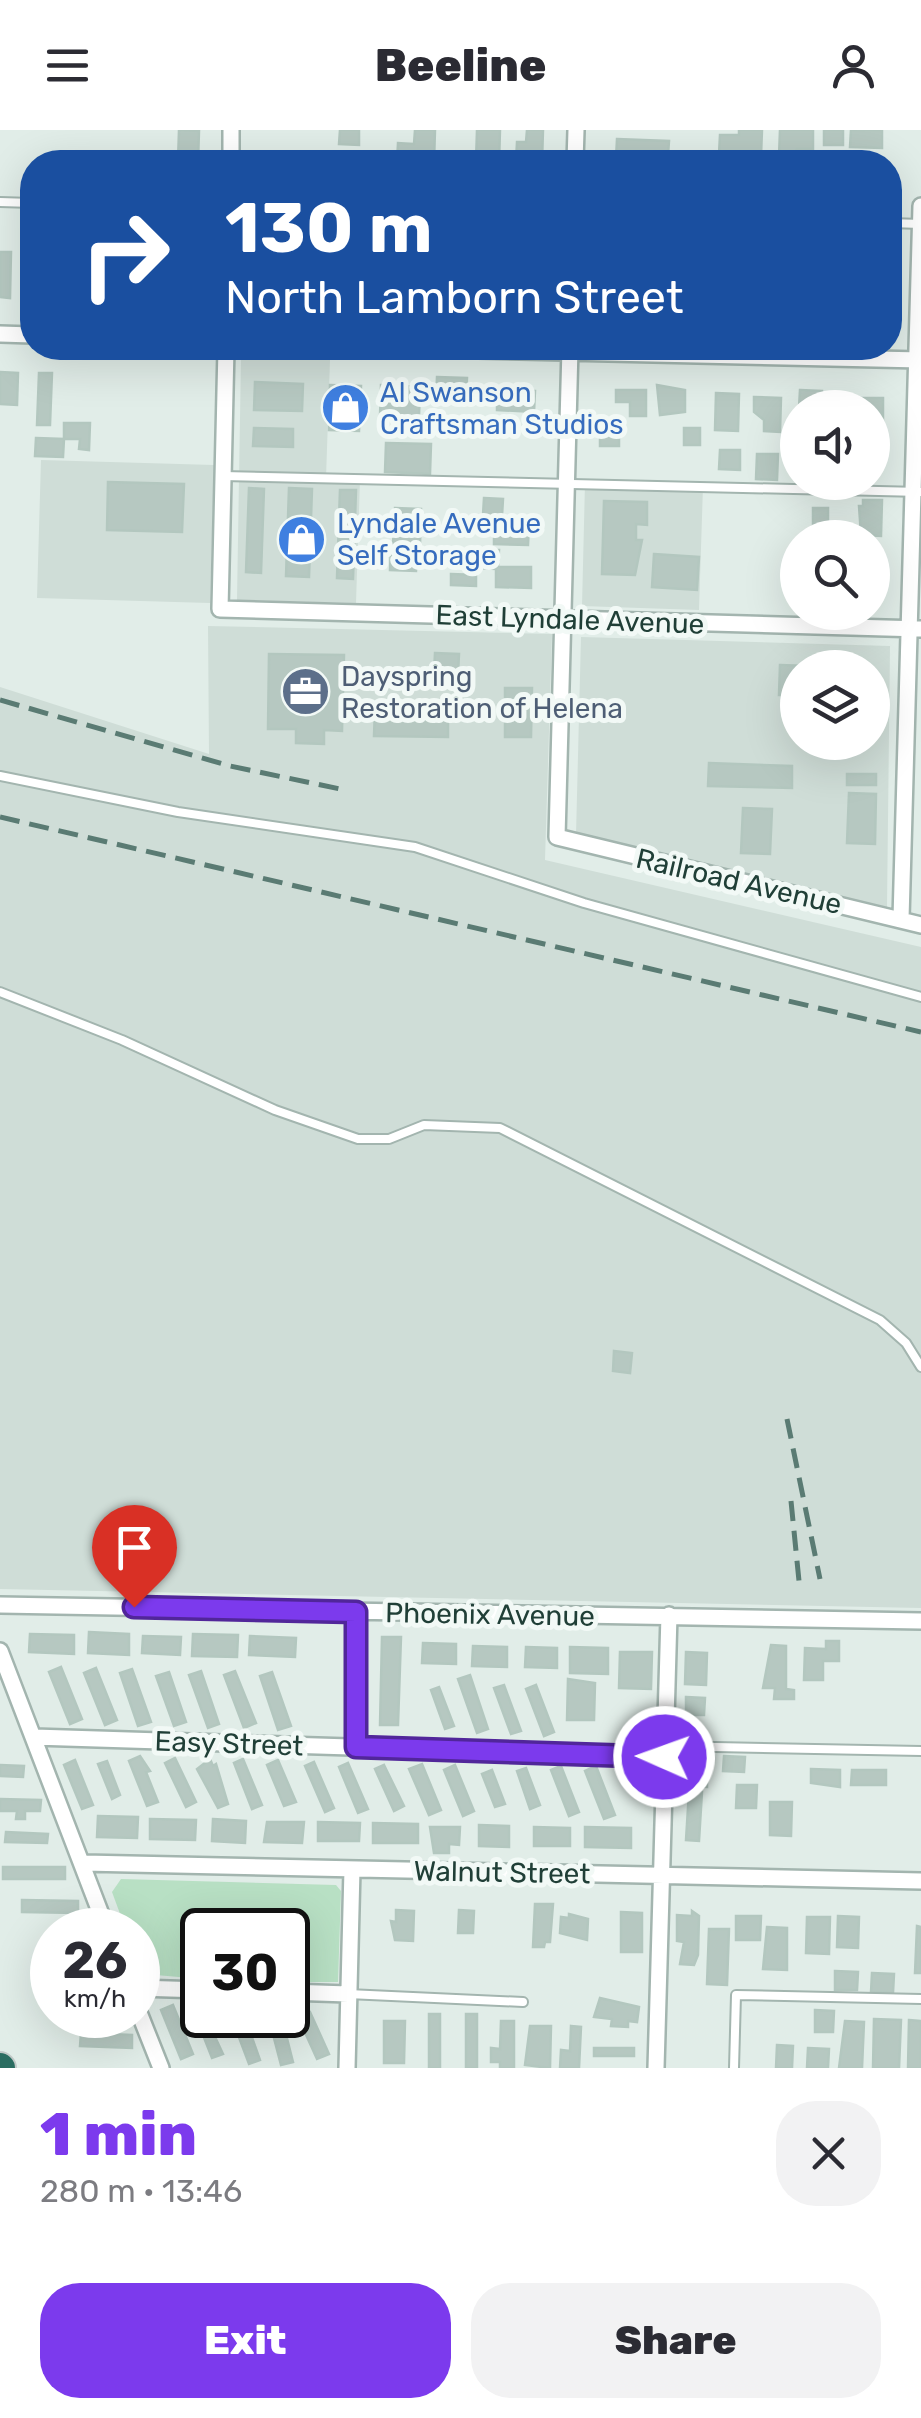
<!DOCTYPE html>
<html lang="en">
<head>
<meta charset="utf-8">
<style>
	body { margin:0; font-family:Rubik,sans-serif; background:#f2f2f3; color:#2b2b33; height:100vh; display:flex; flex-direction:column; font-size:38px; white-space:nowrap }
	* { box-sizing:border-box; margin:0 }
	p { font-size:32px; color:#7c7c81 }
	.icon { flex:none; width:55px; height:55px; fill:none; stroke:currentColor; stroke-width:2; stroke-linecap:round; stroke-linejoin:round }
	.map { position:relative; height:1938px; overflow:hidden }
	.drawer { display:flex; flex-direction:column; background:#fff; flex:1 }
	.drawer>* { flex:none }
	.hud { position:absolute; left:20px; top:20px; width:882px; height:210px; border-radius:40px; box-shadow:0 10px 40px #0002; background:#1a4fa0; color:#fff; overflow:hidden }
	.buttons { position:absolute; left:780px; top:260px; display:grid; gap:20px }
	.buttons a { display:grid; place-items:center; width:110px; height:110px; border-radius:50%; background:#fff; box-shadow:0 10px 40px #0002; font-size:50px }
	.speed { position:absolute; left:30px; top:1778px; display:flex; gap:20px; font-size:50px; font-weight:700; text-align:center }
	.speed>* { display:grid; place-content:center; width:130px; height:130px; border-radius:50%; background:#fff; box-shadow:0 10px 40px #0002; line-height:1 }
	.speed small { font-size:25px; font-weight:400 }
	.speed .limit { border:5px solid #111; border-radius:15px; background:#fff; color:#111 }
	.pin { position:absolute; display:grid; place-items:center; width:85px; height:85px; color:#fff; margin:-102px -42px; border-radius:50% 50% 50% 0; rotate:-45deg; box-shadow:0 0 10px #0007 }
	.pin .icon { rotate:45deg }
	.me { position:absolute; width:110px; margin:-55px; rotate:272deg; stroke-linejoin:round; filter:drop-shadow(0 0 8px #0008) }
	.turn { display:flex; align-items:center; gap:35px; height:210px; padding:0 40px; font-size:45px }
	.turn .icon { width:130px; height:130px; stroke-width:2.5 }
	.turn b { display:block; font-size:70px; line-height:85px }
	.round { display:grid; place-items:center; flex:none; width:105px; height:105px; border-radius:40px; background:#f2f2f3 }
	.head { display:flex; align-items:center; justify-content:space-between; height:170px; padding:0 40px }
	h1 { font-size:60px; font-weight:800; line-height:75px; color:#7c3aed }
	.primary-button { display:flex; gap:20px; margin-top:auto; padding:20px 40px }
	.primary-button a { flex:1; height:115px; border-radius:40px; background:#7c3aed; color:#fff; font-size:40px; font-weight:800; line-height:115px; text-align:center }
	.primary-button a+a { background:#f2f2f3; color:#2b2b33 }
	header { display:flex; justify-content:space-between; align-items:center; height:130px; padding:0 40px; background:#fff; font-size:45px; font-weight:800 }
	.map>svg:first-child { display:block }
	.built { fill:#cfddd7; fill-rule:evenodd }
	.green { fill:#b8e0c4 }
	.building { fill:#b6c8c1; stroke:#b3c7bf; stroke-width:2.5 }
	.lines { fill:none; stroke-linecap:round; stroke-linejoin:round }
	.lane-casing { stroke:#a3b5af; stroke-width:12 }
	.street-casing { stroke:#a3b5af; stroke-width:20 }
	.highway-casing { stroke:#c1c9c7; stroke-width:32 }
	.lane { stroke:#fff; stroke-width:8 }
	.street { stroke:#fff; stroke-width:15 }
	.highway { stroke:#2a6d61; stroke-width:28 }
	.rail { stroke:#5a7b73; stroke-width:5; stroke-dasharray:20 10; stroke-linecap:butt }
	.route-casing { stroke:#51269a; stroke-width:25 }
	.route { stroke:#7c3aed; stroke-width:18 }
	.labels { text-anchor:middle; stroke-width:10; stroke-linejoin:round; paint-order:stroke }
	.shop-label { font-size:28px; fill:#366cbe; stroke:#f2f9f6; text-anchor:start }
	.street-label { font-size:28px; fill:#203f37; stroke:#f2f9f6 }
	.service-label { font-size:28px; fill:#4e5e75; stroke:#f2f9f6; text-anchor:start }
</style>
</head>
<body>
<header><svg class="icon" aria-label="menu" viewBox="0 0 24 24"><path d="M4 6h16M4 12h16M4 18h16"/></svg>Beeline<svg class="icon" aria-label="person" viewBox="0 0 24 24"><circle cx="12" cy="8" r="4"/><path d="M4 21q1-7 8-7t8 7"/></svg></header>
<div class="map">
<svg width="921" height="1938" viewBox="0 0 921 1938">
	<rect width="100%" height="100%" fill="#e1ede8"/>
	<!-- built -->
	<path class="built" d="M241,228L330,230L326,348L360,349L356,473L237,470Z
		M41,330L214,335L210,473L37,468Z
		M585,353L703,356L699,480L582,476Z
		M208,496L552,504L545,730L921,817V1478L0,1459V557L209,624Z
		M581,507L890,516L887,777L576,705ZM798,538H872V612H798Z"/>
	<!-- green -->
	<path class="green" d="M121,1749L336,1755L341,1761L338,1852H288V1800H202V1849L144,1844L138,1830V1800H126L112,1762Z"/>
	<!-- building -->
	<path class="building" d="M179,0L199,1L198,32H178Z
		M340,0H359V15L339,14Z
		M415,0H435L434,32H397L398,13L414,14Z
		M477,0H500L499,32H476Z
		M527,0H543L542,32H516L517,12H526Z
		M739,0H762L761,26L719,24L720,5H739Z
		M780,0H813V19H797L796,26H779Z
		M824,0H843V15H824Z
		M851,0H882V18L850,17Z
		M617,9L669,11L668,25H654V30L616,29Z
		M0,122H11L10,168L0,167Z
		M24,126H32V169H22Z
		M0,242L18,243L17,275L0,274Z
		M39,243H52L50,295H37Z
		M437,247L467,248L466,271L436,270Z
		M255,252L303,254L302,281L254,280Z
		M330,255L361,256L359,301L329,300Z
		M381,255L420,257L419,287L380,286Z
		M657,255L685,260V282L660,285Z
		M497,260L535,261L534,282L497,280Z
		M616,260H646V286H630V272H616Z
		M800,260L822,261V278H799Z
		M716,263L739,264L738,301L715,300Z
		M754,267L781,268L780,302L764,301V290L754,282Z
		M830,268H883V293L872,292V278H830Z
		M64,293H90L89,320L79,319L80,309H64Z
		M600,297L619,298V316H600Z
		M254,298L293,299V317L253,316Z
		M684,298H700V315H684Z
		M36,308L64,309L63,327L35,326Z
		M386,313L431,314L430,344L385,342Z
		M720,320H740V340L719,339Z
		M757,324H778L777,350L756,349Z
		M108,352L184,354L182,402L107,400Z
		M249,358L264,359L261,443L246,442Z
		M289,358L312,359L309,447L286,446Z
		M340,360H356L353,449L337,448Z
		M484,368L503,369L502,386L483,385Z
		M863,370H882L881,406L861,405L859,376H863Z
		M604,371L647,372V395L636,394V410H642L635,445L602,444Z
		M395,378L421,379L420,415L393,414Z
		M813,378H828V398L813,397Z
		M494,393L529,394L528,415L494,414Z
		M391,416L417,417L416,441L390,440Z
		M479,420H499L498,437H531V458L496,457V439L479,438Z
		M654,424L699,427L697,460L652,457Z
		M451,444L476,445V456L451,455Z
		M435,523L459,524L458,544L434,543Z
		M269,524L344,525L342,601L324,600V614L296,613V599H268Z
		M780,535L864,538H798V565H779Z
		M505,558H532L531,607H505Z
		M375,579L448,580V607L374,606Z
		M709,633L792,636V658L708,656Z
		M847,644H876V655H847Z
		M849,663L876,664L875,714L847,713Z
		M743,678L772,679L770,724L741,723Z
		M614,1221L632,1223L630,1243L613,1241Z
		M89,1502L129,1504V1525L88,1523Z
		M30,1504L74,1505V1524L29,1522Z
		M193,1504L238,1505L237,1527L192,1526Z
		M143,1506L181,1507L180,1525L142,1523Z
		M250,1506L296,1508L295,1527L249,1525Z
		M382,1507H401L398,1595H380Z
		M826,1511H839V1531H823V1550H804L805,1518L826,1519Z
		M423,1513L456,1514V1534L422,1533Z
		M771,1515L786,1516V1559L794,1560V1569H774L775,1558H763Z
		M473,1516L507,1517V1537L472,1536Z
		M526,1517L557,1518V1538L525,1537Z
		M570,1517L608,1518V1544L570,1543Z
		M620,1522H652L651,1559L619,1558Z
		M686,1522L707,1523L706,1555L685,1554Z
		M61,1537L82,1589L70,1594L49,1542Z
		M96,1538L117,1590L105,1595L84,1543Z
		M132,1539L151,1592L138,1596L120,1543Z
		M201,1541L219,1594L208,1598L189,1545Z
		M235,1541L256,1593L244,1598L224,1545Z
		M169,1542L186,1592L174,1596L156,1546Z
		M272,1542L291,1596L278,1600L260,1546Z
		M470,1545L488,1599L477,1603L458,1549Z
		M568,1549L595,1553L594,1590H567Z
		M504,1555L521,1601L511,1604L494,1558Z
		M536,1555L554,1602L544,1606L526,1559Z
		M439,1557L454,1596L445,1599L431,1560Z
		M686,1567L705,1568L704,1585H686Z
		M140,1626L150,1641L146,1642L158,1672L147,1676L129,1631Z
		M724,1626L745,1627L744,1642L723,1641Z
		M175,1628L196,1672L186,1677L165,1633Z
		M210,1629L213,1636L216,1634L228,1674L218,1678L197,1639Z
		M243,1629L262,1675L252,1679L234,1633Z
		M75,1630L93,1675L82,1679L64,1635Z
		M278,1630L296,1672L284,1676L267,1635Z
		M107,1631L120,1665L112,1669L98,1634Z
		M314,1632L334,1678L325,1682L305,1636Z
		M348,1633L368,1679L358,1683L339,1637Z
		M422,1634L441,1680L429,1685L409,1639Z
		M0,1635L24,1636L23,1647L0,1646Z
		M384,1635L404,1676L394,1681L375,1639Z
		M455,1635L474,1681L463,1686L444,1640Z
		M561,1636L579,1682L569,1686L551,1640Z
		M596,1636L615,1685L604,1689L585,1641Z
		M685,1637L707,1638V1657L684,1656Z
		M526,1638L540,1675L530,1679L517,1641Z
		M811,1639L840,1640V1657L811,1653Z
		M492,1640L505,1674L495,1677L482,1644Z
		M852,1640H886V1655H851Z
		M737,1655H757L756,1678H736Z
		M689,1661L702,1662L699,1711L686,1710Z
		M0,1669L41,1670L40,1681H25V1689H16L17,1681H0Z
		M770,1672H792L791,1706L770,1705Z
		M98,1686L138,1687L137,1708L97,1707Z
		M150,1689L196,1690L195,1710L150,1709Z
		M213,1689L246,1691L245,1713L212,1711Z
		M267,1692H304L302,1713L264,1712Z
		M318,1692L360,1693L359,1711H318Z
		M373,1693L418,1694V1713H373Z
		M479,1695L509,1696V1717L479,1716Z
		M430,1697H460L459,1715L449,1714V1723H434Z
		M534,1697L570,1698V1716H534Z
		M585,1697L631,1698V1718L585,1717Z
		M6,1702L48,1704L47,1713L5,1712Z
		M3,1737H65V1749H3Z
		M22,1770L78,1771V1783L22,1782Z
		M535,1774H553L550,1812H545L544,1817H533Z
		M396,1780L414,1781L413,1811L395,1810L391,1791L396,1792Z
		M459,1780L474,1781L473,1803H458Z
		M692,1781L699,1786L698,1825L694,1835L680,1834L684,1812L677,1811V1785L692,1786Z
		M621,1782L642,1783V1822H621Z
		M569,1784L588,1789L587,1810L560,1803L561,1787L569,1788Z
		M736,1786H761L760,1810H736Z
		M838,1786L859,1787L858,1818L837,1817Z
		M807,1787H830L829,1824L806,1823Z
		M917,1796L921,1797V1843H915Z
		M767,1797L787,1798V1840L763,1839Z
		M709,1799H729L727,1855L707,1854Z
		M835,1841L858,1842L857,1860H835Z
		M872,1843L894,1844L893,1863L871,1862Z
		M600,1868L639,1877L637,1892L628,1891V1897L611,1896L612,1889L594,1887Z
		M173,1875L193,1924L181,1929L161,1880Z
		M202,1879L223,1924L212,1928L194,1882Z
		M815,1880L834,1881L833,1902H815Z
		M310,1882L329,1924L317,1929L298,1887Z
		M429,1884H440V1938H429Z
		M466,1884H477V1938H466Z
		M244,1885L260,1930L249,1934L231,1886Z
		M268,1885H281L293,1932L281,1935Z
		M874,1889L901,1890L899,1938H873Z
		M909,1890L921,1891V1938H908Z
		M384,1891H405L404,1933H384Z
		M501,1891H514V1938H500V1932H491V1918L500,1919Z
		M845,1891L864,1892L862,1938H839Z
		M530,1896H551L550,1938L525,1935Z
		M571,1896L581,1897L579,1938H560L561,1920L570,1921Z
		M81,1903L132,1905V1918L80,1916Z
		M777,1915L793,1916L792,1938H776Z
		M594,1918H634V1926H594Z
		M808,1918L829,1919L828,1938H807Z"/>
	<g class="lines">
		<defs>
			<path id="lane" d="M0,72L32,73
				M890,93L921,94
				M223,346L921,362
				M0,646L178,682L415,717L584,773L921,867
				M0,862L122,910L275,980L358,1009H389L424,995L500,998L880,1190L906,1213L921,1237
				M666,1616L921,1621
				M348,1864L523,1872
				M734,1938L736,1865L921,1869"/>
			<path id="street" d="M231,32V0
				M575,32L576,0
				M0,204L32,205
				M226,218L220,479L921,499
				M391,218L921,230
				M570,218L557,707L921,795
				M901,789L921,76
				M0,1475L921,1491
				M0,1521L107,1800
				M34,1607L664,1627
				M356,1617L357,1482
				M84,1733L921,1751
				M138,1858L202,1860
				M288,1862L348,1864
				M138,1880L161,1938
				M347,1938L352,1739
				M656,1938L669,1485"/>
			<path id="highway" d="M0,1937L1,1938"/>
		</defs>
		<!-- lane casing -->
		<use href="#lane" class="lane-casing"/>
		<!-- street casing -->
		<use href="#street" class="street-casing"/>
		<!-- highway casing -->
		<use href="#highway" class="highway-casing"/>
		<!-- lane -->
		<use href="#lane" class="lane"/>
		<!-- street -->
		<use href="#street" class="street"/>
		<!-- highway -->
		<use href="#highway" class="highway"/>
		<!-- rail -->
		<path class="rail" d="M0,570L230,636L340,659
			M0,687L921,902
			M787,1289L820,1449
			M791,1371L799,1451"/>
	</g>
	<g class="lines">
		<defs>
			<path id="route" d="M134,1477L356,1482V1617L664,1627"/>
		</defs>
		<!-- route casing -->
		<use href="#route" class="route-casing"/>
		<!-- route -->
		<use href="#route" class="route"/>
	</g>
	<!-- icons -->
	<defs>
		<symbol id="shop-disc" viewBox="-11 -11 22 22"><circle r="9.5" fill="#3f7fe0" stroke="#f2f9f6"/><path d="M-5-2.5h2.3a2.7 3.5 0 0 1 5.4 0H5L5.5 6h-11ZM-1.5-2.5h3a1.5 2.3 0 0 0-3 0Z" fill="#fff"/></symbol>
		<symbol id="office-disc" viewBox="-11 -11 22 22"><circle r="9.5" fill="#5c6f8a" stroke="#f2f9f6"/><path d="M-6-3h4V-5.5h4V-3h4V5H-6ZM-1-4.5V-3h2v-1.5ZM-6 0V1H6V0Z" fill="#fff"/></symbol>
	</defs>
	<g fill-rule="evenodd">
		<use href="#shop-disc" x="318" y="250" width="55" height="55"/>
		<use href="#shop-disc" x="274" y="382" width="55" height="55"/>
		<use href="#office-disc" x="278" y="534" width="55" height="55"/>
	</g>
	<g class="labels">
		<!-- shop labels -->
		<g class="shop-label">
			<text x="380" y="272">Al Swanson<tspan x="380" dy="32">Craftsman Studios</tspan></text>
			<text x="337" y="403">Lyndale Avenue<tspan x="337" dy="32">Self Storage</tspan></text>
		</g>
		<!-- street labels -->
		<g class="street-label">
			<text transform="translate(570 489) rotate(2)" y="10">East Lyndale Avenue</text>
			<text transform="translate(739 751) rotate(13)" y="10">Railroad Avenue</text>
			<text transform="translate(490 1484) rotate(1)" y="10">Phoenix Avenue</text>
			<text transform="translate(229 1613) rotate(2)" y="10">Easy Street</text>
			<text transform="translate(502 1742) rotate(1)" y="10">Walnut Street</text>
		</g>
		<!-- service labels -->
		<g class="service-label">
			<text x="341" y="556">Dayspring<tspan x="341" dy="32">Restoration of Helena</tspan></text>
		</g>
	</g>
</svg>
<div class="buttons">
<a><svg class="icon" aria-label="sound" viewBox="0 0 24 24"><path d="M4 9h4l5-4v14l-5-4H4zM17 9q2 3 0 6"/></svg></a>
<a><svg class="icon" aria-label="search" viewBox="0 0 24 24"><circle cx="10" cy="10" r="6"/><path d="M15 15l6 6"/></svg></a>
<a><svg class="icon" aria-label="layers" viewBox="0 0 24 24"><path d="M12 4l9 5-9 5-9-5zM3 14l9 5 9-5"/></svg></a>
</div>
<div class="speed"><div>26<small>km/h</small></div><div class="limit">30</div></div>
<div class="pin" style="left:134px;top:1477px;background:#d93025"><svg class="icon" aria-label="arrive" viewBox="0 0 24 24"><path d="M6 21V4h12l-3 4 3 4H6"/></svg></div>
<svg class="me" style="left:664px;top:1627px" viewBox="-20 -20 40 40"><circle r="17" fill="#7c3aed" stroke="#fff" stroke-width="3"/><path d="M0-11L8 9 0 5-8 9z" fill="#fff"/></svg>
<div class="hud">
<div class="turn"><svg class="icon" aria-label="right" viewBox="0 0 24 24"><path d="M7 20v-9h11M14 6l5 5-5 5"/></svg><div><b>130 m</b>North Lamborn Street</div></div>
</div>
</div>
<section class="drawer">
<div class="head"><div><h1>1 min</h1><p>280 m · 13:46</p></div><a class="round"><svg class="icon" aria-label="close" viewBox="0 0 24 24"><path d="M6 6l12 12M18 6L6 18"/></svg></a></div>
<div class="primary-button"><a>Exit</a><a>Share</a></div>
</section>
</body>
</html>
